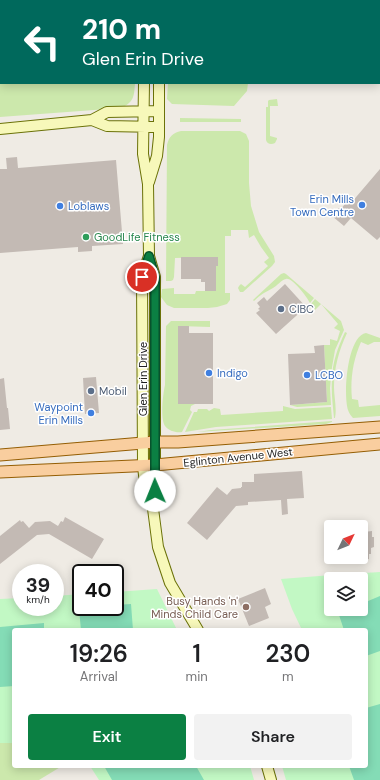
<!DOCTYPE html>
<html lang="en">
<head>
<meta charset="utf-8">
<style>
	body { margin:0; font-family:"DM Sans",sans-serif; background:#f2f2f2; color:#202124; height:100vh; display:flex; flex-direction:column; font-size:15px; white-space:nowrap }
	* { box-sizing:border-box; margin:0 }
	p { font-size:13px; color:#757577 }
	.icon { flex:none; width:22px; height:22px; fill:none; stroke:currentColor; stroke-width:2; stroke-linecap:round; stroke-linejoin:round }
	.map { position:relative; flex:1; overflow:hidden }
	.details { position:absolute; left:12px; top:628px; width:356px; height:140px; display:flex; flex-direction:column; background:#fff; border-radius:4px; box-shadow:0 2px 10px #0003 }
	.details>* { flex:none }
	.top-card { position:absolute; left:0px; top:0px; width:380px; height:84px; box-shadow:0 2px 10px #0003; background:#00695c; color:#fff; overflow:hidden }
	.needle { width:26px; rotate:47deg }
	.controls { position:absolute; left:324px; top:520px; display:grid; gap:8px }
	.controls a { display:grid; place-items:center; width:44px; height:44px; border-radius:4px; background:#fff; box-shadow:0 2px 10px #0003; font-size:20px }
	.speed { position:absolute; left:12px; top:564px; display:flex; gap:8px; font-size:20px; font-weight:700; text-align:center }
	.speed>* { display:grid; place-content:center; width:52px; height:52px; border-radius:50%; background:#fff; box-shadow:0 2px 10px #0003; line-height:1 }
	.speed small { font-size:10px; font-weight:400 }
	.speed .limit { border:2px solid #111; border-radius:6px; background:#fff; color:#111 }
	.pin { position:absolute; display:grid; place-items:center; width:34px; height:34px; color:#fff; margin:-17px; border:2px solid #fff; border-radius:50%; box-shadow:0 1px 4px #0007 }
	.me { position:absolute; width:44px; margin:-22px; rotate:359deg; stroke-linejoin:round; filter:drop-shadow(0 0 3px #0008) }
	.turn { display:flex; align-items:center; gap:14px; height:84px; padding:0 16px; font-size:18px }
	.turn .icon { width:52px; height:52px; stroke-width:2.5 }
	.turn b { display:block; font-size:28px; line-height:34px }
	.eta { display:flex; justify-content:space-evenly; align-items:center; height:68px; text-align:center }
	.eta b { font-size:24px; font-weight:600; line-height:28px }
	.primary-button { display:flex; gap:8px; margin-top:auto; padding:8px 16px }
	.primary-button a { flex:1; height:46px; border-radius:4px; background:#0b8043; color:#fff; font-size:16px; font-weight:600; line-height:46px; text-align:center }
	.primary-button a+a { background:#f2f2f2; color:#202124 }
	.map>svg:first-child { display:block }
	.grass { fill:#cce8ac }
	.park { fill:#c2f8c4; fill-rule:evenodd }
	.pitch { fill:#84dcb6 }
	.building { fill:#c3bab4 }
	.lines { fill:none; stroke-linecap:round; stroke-linejoin:round }
	.secondary-casing { stroke:#6b7208; stroke-width:12 }
	.primary-casing { stroke:#945e04; stroke-width:13 }
	.secondary { stroke:#f7f8ba; stroke-width:10 }
	.primary { stroke:#f9ce9f; stroke-width:11 }
	.route-casing { stroke:#07532c; stroke-width:10 }
	.route { stroke:#0b8043; stroke-width:7 }
	.shop-dot { fill:#3f7fe0; stroke:#fff; stroke-width:1.5 }
	.leisure-dot { fill:#2e9e5b; stroke:#fff; stroke-width:1.5 }
	.service-dot { fill:#5c6f8a; stroke:#fff; stroke-width:1.5 }
	.education-dot { fill:#8d6e63; stroke:#fff; stroke-width:1.5 }
	.labels { text-anchor:middle; stroke-width:3; stroke-linejoin:round; paint-order:stroke }
	.shop-label { font-size:11px; fill:#366cbe; stroke:#fff; text-anchor:start }
	.leisure-label { font-size:11px; fill:#27864d; stroke:#fff; text-anchor:start }
	.service-label { font-size:11px; fill:#4e5e75; stroke:#fff; text-anchor:start }
	.street-label { font-size:11px; fill:#1e1e1e; stroke:#fff }
	.education-label { font-size:11px; fill:#785e54; stroke:#fff; text-anchor:end }
</style>
</head>
<body>
<div class="map">
<svg width="380" height="780" viewBox="0 0 380 780">
	<rect width="100%" height="100%" fill="#efebe4"/>
	<!-- grass -->
	<path class="grass" d="M0,74H1V83H135C134,97 134,102 121,108L0,117Z
		M168,83H248L247,91L234,106L172,104L167,99Z
		M277,99L278,106H270V136L277,138V139L275,143C271,145 267,144 266,140V107H268V101L269,100Z
		M180,118L241,119V122H180Z
		M181,131H240L246,134L249,141V183L251,206L259,232L274,256L275,262L272,266L243,292H240L238,288L239,286L241,284L245,287L268,266L264,262L269,258L261,247L254,235L249,238L248,230H231V236H225V293H230V300L227,304L217,307L208,308H174L167,305L161,297L162,289L174,288V294H195L196,291H216V266H218V257L175,258L174,277L173,280L171,281H166L167,145C169,136 173,133 181,131Z
		M284,273L286,274L314,298L310,303C307,297 292,277 286,279C281,280 277,286 273,288C264,293 261,294 254,301L253,300L281,274Z
		M315,299L341,321L344,330L335,350L332,367L330,388L331,405L297,407L290,405L327,402L324,345H330V339L337,341L340,331L334,328L338,324L321,304L315,310L311,304Z
		M171,321H210V327L178,326V403L195,404L191,406L190,410L192,412L182,432C176,433 169,431 165,426C160,418 163,394 165,385L166,326Z
		M345,332L347,333C339,350 334,368 334,387C334,397 337,408 335,418H334C333,406 331,393 332,380C332,363 338,347 345,332Z
		M366,333L380,338V342H374L368,345L361,342C353,360 350,380 352,399L358,400L359,407L380,405V416L353,418C351,416 349,413 348,410C343,395 347,336 366,333Z
		M283,406L295,409L331,407L332,419L216,427L185,432L194,412H197L198,409H207L209,411L214,408L220,409L221,415L283,411Z
		M332,421V422L326,424L197,432L211,430Z
		M0,743H14V766H62L39,780H0Z"/>
	<!-- park -->
	<path class="park" d="M380,572V780H286L282,766H366V630H302L292,609L281,579L332,575ZM331,579H361V609H331Z
		M157,589L177,630H14V743H0V599L21,598V607H55V596L81,594V607H115V592Z
		M90,766H250L254,780H99Z"/>
	<!-- pitch -->
	<path class="pitch" d="M380,596V651L366,656V630H344L338,612L347,609H361V604Z
		M131,604L133,630H81L79,609L98,607H115V605Z
		M44,623V630H14V686L0,687V627Z
		M380,704V780H354L349,766H366V708Z
		M104,766H196L204,780H112Z"/>
	<!-- building -->
	<path class="building" d="M17,157L18,168L116,160L123,244L92,246V251L78,252V247L0,253V169H7L6,158Z
		M380,169V237L377,240L351,218L344,226L332,216L339,208L341,209L348,200L351,203Z
		M181,257H218V266H216V291H205V282H201V279H181Z
		M285,284L306,307L276,334L256,313L260,310L258,309L260,307L257,303L264,297L267,301Z
		M178,326H189V333H213V404H178Z
		M324,345L327,402L290,405L288,354L315,353L314,346Z
		M96,377L99,413L85,414L83,378Z
		M4,378L7,408H8L10,429L0,430V379Z
		M302,471L304,498L287,499L288,514L282,515L281,500L248,502V505L236,506L207,540L187,523L217,487L227,495L232,489L241,488V487H242V482H254V474Z
		M65,517L104,539L92,559L49,534L37,535L0,564V536L20,520L21,522L23,521L29,528L35,522L50,521L58,526L61,521L63,522Z
		M372,531V537H374V547L371,548V554H369V559L361,560V537H365L364,532Z
		M265,588L271,604L265,607L269,618L249,626L238,599Z"/>
	<g class="lines">
		<defs>
			<path id="secondary" d="M159,0V1
				M144,1V0
				M144,83L143,154L148,184L149,256L155,277V491L152,501L158,547L170,583L198,630
				M92,120L107,126L159,127
				M0,129L92,120L107,112L159,111
				M149,182L157,156L159,137V83
				M149,256L142,277L143,466L146,493L152,501
				M267,766L271,780"/>
			<path id="primary" d="M0,455L155,442H178L380,427
				M0,472L155,465L380,444"/>
		</defs>
		<!-- secondary casing -->
		<use href="#secondary" class="secondary-casing"/>
		<!-- primary casing -->
		<use href="#primary" class="primary-casing"/>
		<!-- secondary -->
		<use href="#secondary" class="secondary"/>
		<!-- primary -->
		<use href="#primary" class="primary"/>
	</g>
	<g class="lines">
		<defs>
			<path id="route" d="M142,277L149,256L155,277V491"/>
		</defs>
		<!-- route casing -->
		<use href="#route" class="route-casing"/>
		<!-- route -->
		<use href="#route" class="route"/>
	</g>
	<!-- markers -->
	<g class="shop-dot">
		<circle cx="362" cy="205" r="4"/>
		<circle cx="60" cy="206" r="4"/>
		<circle cx="209" cy="373" r="4"/>
		<circle cx="307" cy="375" r="4"/>
		<circle cx="91" cy="413" r="4"/>
	</g>
	<circle class="leisure-dot" cx="86" cy="237" r="4"/>
	<g class="service-dot">
		<circle cx="281" cy="309" r="4"/>
		<circle cx="91" cy="391" r="4"/>
	</g>
	<circle class="education-dot" cx="246" cy="607" r="4"/>
	<g class="labels">
		<!-- shop labels -->
		<g class="shop-label">
			<text x="354" y="203" text-anchor="end">Erin Mills<tspan x="354" dy="13">Town Centre</tspan></text>
			<text x="68" y="210">Loblaws</text>
			<text x="217" y="377">Indigo</text>
			<text x="315" y="379">LCBO</text>
			<text x="83" y="411" text-anchor="end">Waypoint<tspan x="83" dy="13">Erin Mills</tspan></text>
		</g>
		<!-- leisure labels -->
		<g class="leisure-label">
			<text x="94" y="241">GoodLife Fitness</text>
		</g>
		<!-- service labels -->
		<g class="service-label">
			<text x="289" y="313">CIBC</text>
			<text x="99" y="395">Mobil</text>
		</g>
		<!-- street labels -->
		<g class="street-label">
			<text transform="translate(143 379) rotate(-90)" y="4">Glen Erin Drive</text>
			<text transform="translate(238 457) rotate(-6)" y="4">Eglinton Avenue West</text>
		</g>
		<!-- education labels -->
		<g class="education-label">
			<text x="238" y="605">Busy Hands 'n'<tspan x="238" dy="13">Minds Child Care</tspan></text>
		</g>
	</g>
</svg>
<div class="controls">
<a><svg class="needle" viewBox="-14 -14 28 28"><path d="M0-13l5 13h-10z" fill="#e53935"/><path d="M0 13l5-13h-10z" fill="#757577"/></svg></a>
<a><svg class="icon" aria-label="layers" viewBox="0 0 24 24"><path d="M12 4l9 5-9 5-9-5zM3 14l9 5 9-5"/></svg></a>
</div>
<div class="speed"><div>39<small>km/h</small></div><div class="limit">40</div></div>
<div class="pin" style="left:142px;top:277px;background:#d93025"><svg class="icon" aria-label="arrive" viewBox="0 0 24 24"><path d="M6 21V4h12l-3 4 3 4H6"/></svg></div>
<svg class="me" style="left:155px;top:491px" viewBox="-20 -20 40 40"><circle r="19" fill="#fff"/><path d="M0-13L10 11 0 6-10 11z" fill="#0b8043"/></svg>
<div class="top-card">
<div class="turn"><svg class="icon" aria-label="left" viewBox="0 0 24 24"><path d="M17 20v-9H6M10 6l-5 5 5 5"/></svg><div><b>210 m</b>Glen Erin Drive</div></div>
</div>
<section class="details">
<div class="eta">
<div><b>19:26</b><p>Arrival</p></div>
<div><b>1</b><p>min</p></div>
<div><b>230</b><p>m</p></div>
</div>
<div class="primary-button"><a>Exit</a><a>Share</a></div>
</section>
</div>
</body>
</html>
